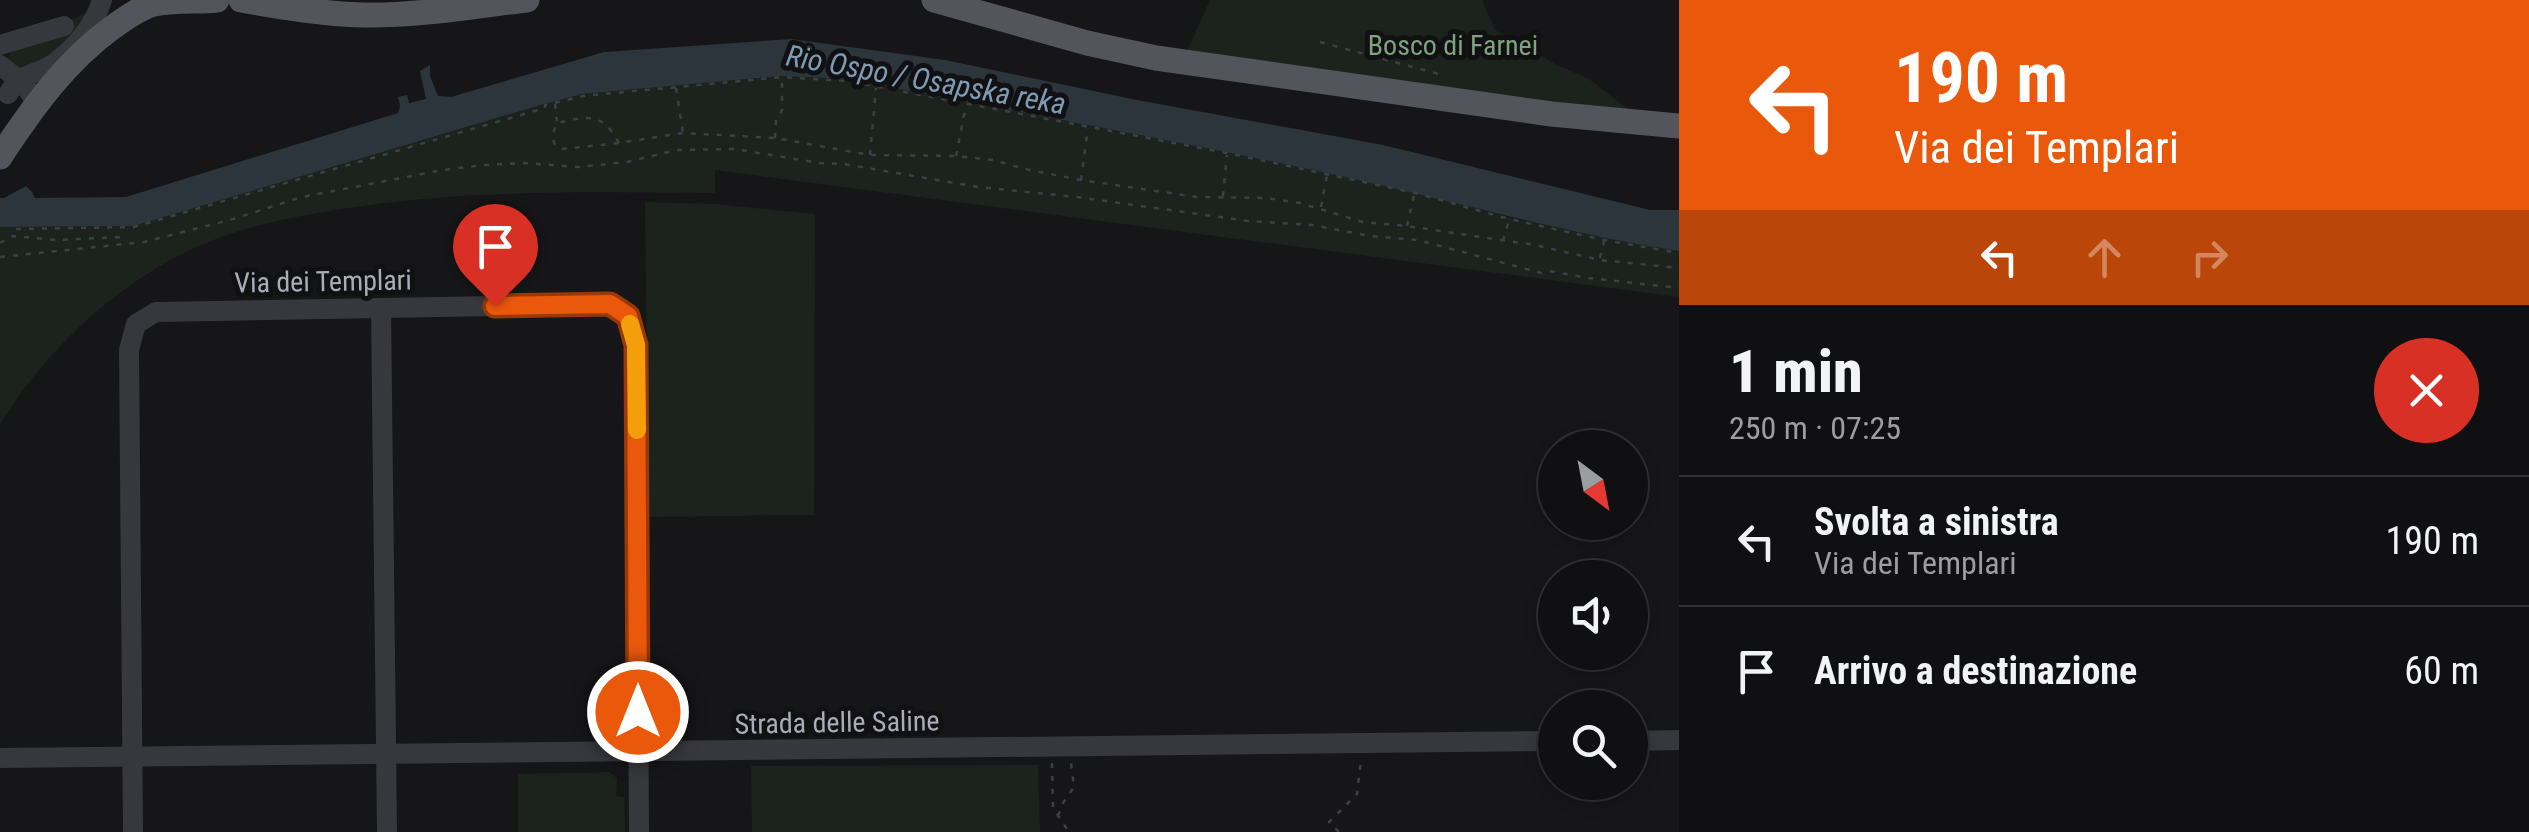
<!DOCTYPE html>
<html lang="it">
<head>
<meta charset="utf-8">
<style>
	body { margin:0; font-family:"Roboto Condensed",sans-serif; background:#1e1e20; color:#f1f3f6; height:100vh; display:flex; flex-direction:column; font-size:38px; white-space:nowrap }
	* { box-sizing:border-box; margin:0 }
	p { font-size:32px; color:#9c9d9f }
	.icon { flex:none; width:55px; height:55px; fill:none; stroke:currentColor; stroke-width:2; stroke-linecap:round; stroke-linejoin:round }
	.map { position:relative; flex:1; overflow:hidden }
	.sheet { display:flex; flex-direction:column; background:#101012; width:850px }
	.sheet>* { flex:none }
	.hud { background:#ea580c; color:#fff; overflow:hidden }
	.needle { width:65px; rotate:148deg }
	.tools { position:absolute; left:1538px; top:430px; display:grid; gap:20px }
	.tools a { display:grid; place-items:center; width:110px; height:110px; border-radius:50%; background:#101012; box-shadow:0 5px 15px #0003,0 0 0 2px #303032; font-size:50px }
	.pin { position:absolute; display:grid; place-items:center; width:85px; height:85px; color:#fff; margin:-102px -42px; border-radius:50% 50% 50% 0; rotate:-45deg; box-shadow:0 0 10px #0007 }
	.pin .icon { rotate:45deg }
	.me { position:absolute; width:110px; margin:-55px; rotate:0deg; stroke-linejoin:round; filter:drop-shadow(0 0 8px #0008) }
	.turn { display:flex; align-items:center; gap:35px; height:210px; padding:0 50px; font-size:45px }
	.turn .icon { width:130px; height:130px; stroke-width:2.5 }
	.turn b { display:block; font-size:70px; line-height:85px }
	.lanes { display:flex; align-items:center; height:95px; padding:0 50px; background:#0003; justify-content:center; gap:50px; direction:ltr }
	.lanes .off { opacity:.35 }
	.round { display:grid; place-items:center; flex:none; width:105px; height:105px; border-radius:52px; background:#1e1e20 }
	.head { display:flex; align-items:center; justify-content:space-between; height:170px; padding:0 50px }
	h1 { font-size:60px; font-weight:800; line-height:75px }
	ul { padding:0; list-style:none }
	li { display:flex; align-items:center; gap:30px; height:130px; padding:0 50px; border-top:2px solid #303032 }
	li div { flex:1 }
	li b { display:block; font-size:38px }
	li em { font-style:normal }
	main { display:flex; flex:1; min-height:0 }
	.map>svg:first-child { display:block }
	.green { fill:#1c231d }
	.water { fill:#2c353c }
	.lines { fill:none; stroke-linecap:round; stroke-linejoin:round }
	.path { stroke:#3d3f44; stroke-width:2.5; stroke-dasharray:5 8; stroke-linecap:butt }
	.minor { stroke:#37383d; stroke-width:20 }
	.major { stroke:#53555c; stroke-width:25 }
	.route-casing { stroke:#983908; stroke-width:25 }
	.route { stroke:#ea580c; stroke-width:18 }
	.slow { stroke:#f59e0b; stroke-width:18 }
	.labels { text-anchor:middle; stroke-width:10; stroke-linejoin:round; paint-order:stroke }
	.park-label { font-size:28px; fill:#7fa381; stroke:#111113 }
	.street-label { font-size:28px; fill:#a8adb8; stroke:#111113 }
	.water-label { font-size:30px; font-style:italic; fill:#7f9bb3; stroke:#111113 }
</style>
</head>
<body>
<main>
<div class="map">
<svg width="1679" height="832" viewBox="0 0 1679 832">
	<rect width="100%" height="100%" fill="#161618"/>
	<!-- green -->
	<path class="green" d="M1210,0H1482L1495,30L1557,65L1589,79L1629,110L1554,103L1187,51Z
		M92,9L87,20L43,63L19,68L8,59L11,52Z
		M781,76L848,79L1144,134L1418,192L1512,218L1679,251V297L715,170V193C588,192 461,189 335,210C285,218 234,229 188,251C109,290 47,350 0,424V227L134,226L544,104L582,94Z
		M645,202L715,204L815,214L814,515L649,517Z
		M1038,765L1040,832H752L751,766Z
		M609,772L617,778L616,796L624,797L625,832H518V774Z"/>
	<!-- water -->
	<path class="water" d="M791,39L945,60L1137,100L1383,145L1650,210H1679V251C1561,233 1448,199 1331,174C1171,139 1009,111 848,79L781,76L582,94L544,104L134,226L0,227V198H4L26,186L32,192L35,198L126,197L398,113L400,106L398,97L407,95L409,103L426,99L420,71L430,65V76L438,96L451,97L604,52Z"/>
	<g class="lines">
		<!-- path -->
		<path class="path" d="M1320,42L1439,74
			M676,88L683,133
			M555,104L557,121
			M775,138L776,120L782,110V79
			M619,143C602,112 589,116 557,123L553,133L554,143L562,149L619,143L683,133L775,138L870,155L956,156L993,160L1025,169L1081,180L1197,197L1266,198L1300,203L1363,222L1407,226L1535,245L1600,260L1679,268
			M870,155L876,88
			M956,156L966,105
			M1081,180L1088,128
			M1223,196L1227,155
			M1321,207L1327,175
			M1407,226L1414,195
			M16,229L134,227L545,108V105L583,96L782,77L847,81L1227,153L1415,193L1509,219L1604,240L1679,253
			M1503,241L1509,220
			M0,243L12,236L55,240L124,237
			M0,257L144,242L230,220L302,197L443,170L483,165L526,163L578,167L627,162L677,150L734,149L820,163L844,164L978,187L1077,197L1248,221L1312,225L1370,236L1418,240L1541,273L1549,271L1589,278L1679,288
			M1600,258L1604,241
			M1052,763L1053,808L1069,832
			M1058,816L1063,803L1074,787L1071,763
			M1339,832L1329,822L1357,794L1361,760"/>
		<!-- minor -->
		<path class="minor" d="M0,45L64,26
			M0,65L24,84L36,102
			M8,94C24,69 32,78 53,64C75,48 94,26 102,0
			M381,308L387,832
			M1630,741L1679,740
			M0,758L1555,741
			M133,832L129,350L136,324L156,312L610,304L628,316L636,345L639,832"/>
		<!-- major -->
		<path class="major" d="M241,0C281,7 323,14 364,15C419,16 473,6 527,0
			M934,0L1087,43L1156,58L1551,114L1679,126
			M0,157C33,107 65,62 113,27C126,18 139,8 154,4C174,0 197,2 217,0"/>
	</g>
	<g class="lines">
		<defs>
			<path id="route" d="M495,306L610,304L628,316L636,345L638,712"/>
		</defs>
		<!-- route casing -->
		<use href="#route" class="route-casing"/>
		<!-- route -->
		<use href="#route" class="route"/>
		<!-- slow -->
		<path class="slow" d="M630,324L636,345L637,430"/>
	</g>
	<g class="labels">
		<!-- park labels -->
		<g class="park-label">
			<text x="1453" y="55">Bosco di Farnei</text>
		</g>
		<!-- street labels -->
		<g class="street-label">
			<text transform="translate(323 281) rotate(-1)" y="10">Via dei Templari</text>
			<text transform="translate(837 722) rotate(-1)" y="10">Strada delle Saline</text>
		</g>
		<!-- water labels -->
		<g class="water-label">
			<text transform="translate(926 80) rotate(10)" y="10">Rio Ospo / Osapska reka</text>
		</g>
	</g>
</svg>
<div class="tools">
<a><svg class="needle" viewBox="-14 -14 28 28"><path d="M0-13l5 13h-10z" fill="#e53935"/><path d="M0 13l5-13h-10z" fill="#9c9d9f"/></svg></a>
<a><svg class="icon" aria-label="sound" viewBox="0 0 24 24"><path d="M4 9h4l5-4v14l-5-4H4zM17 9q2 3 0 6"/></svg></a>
<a><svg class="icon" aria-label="search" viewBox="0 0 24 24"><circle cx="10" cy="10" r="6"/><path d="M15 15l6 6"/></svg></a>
</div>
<div class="pin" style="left:495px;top:306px;background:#d93025"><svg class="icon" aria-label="arrive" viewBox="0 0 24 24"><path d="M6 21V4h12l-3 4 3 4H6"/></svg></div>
<svg class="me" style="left:638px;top:712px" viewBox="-20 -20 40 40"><circle r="17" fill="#ea580c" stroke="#fff" stroke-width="3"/><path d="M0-11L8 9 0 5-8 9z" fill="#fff"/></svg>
</div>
<section class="sheet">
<div class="hud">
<div class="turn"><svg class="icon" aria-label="left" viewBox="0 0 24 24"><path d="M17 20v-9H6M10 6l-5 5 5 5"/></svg><div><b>190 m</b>Via dei Templari</div></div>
<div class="lanes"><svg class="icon" aria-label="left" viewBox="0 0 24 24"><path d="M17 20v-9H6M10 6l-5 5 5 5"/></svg><svg class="icon off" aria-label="ahead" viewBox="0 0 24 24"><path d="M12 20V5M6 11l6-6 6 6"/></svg><svg class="icon off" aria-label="right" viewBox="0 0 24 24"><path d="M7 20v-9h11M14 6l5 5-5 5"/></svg></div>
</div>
<div class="head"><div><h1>1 min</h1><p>250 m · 07:25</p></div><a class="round" style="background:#d93025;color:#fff"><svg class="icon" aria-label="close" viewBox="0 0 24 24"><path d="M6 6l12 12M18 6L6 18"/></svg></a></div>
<ul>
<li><svg class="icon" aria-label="left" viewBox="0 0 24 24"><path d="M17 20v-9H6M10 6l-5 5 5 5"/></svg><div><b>Svolta a sinistra</b><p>Via dei Templari</p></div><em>190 m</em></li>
<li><svg class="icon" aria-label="arrive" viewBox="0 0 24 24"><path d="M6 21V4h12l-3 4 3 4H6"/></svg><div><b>Arrivo a destinazione</b></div><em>60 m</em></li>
</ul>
</section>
</main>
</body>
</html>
